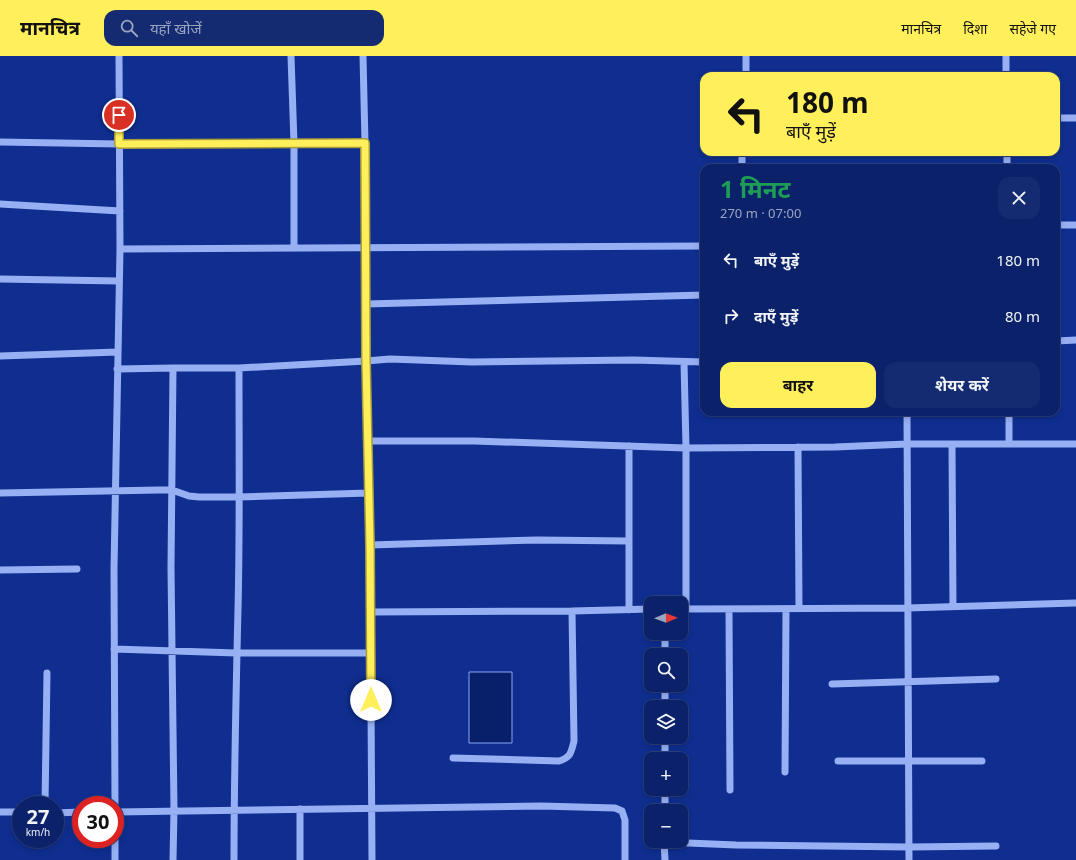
<!DOCTYPE html>
<html lang="hi">
<head>
<meta charset="utf-8">
<style>
	body { margin:0; font-family:"Noto Sans","Noto Sans Devanagari",sans-serif; background:#142a71; color:#f1f3f6; height:100vh; display:flex; flex-direction:column; font-size:15px; white-space:nowrap }
	* { box-sizing:border-box; margin:0 }
	p { font-size:13px; color:#9aa4c1 }
	.icon { flex:none; width:22px; height:22px; fill:none; stroke:currentColor; stroke-width:2; stroke-linecap:round; stroke-linejoin:round }
	.map { position:relative; flex:1; overflow:hidden }
	.side { position:absolute; left:700px; top:108px; width:360px; height:252px; display:flex; flex-direction:column; background:#0b226b; border-radius:12px; box-shadow:0 2px 6px #0003,0 0 0 1px #2b3f7e }
	.side>* { flex:none }
	.banner { position:absolute; left:700px; top:16px; width:360px; height:84px; border-radius:12px; box-shadow:0 2px 6px #0003,0 0 0 1px #2b3f7e; background:#ffef5a; color:#111; overflow:hidden }
	.needle { width:26px; rotate:89deg }
	.fabs { position:absolute; left:644px; top:540px; display:grid; gap:8px }
	.fabs a { display:grid; place-items:center; width:44px; height:44px; border-radius:8px; background:#0b226b; box-shadow:0 2px 6px #0003,0 0 0 1px #2b3f7e; font-size:20px }
	.speed { position:absolute; left:12px; top:740px; display:flex; gap:8px; font-size:20px; font-weight:700; text-align:center }
	.speed>* { display:grid; place-content:center; width:52px; height:52px; border-radius:50%; background:#0b226b; box-shadow:0 2px 6px #0003,0 0 0 1px #2b3f7e; line-height:1 }
	.speed small { font-size:10px; font-weight:400 }
	.speed .limit { border:6px solid #d22; background:#fff; color:#111 }
	.pin { position:absolute; display:grid; place-items:center; width:34px; height:34px; color:#fff; margin:-17px; border:2px solid #fff; border-radius:50%; box-shadow:0 1px 4px #0007 }
	.me { position:absolute; width:44px; margin:-22px; rotate:0deg; stroke-linejoin:round; filter:drop-shadow(0 0 3px #0008) }
	.turn { display:flex; align-items:center; gap:14px; height:84px; padding:0 20px; font-size:18px }
	.turn .icon { width:52px; height:52px; stroke-width:2.5 }
	.turn b { display:block; font-size:28px; line-height:34px }
	.round { display:grid; place-items:center; flex:none; width:42px; height:42px; border-radius:12px; background:#142a71 }
	.overview { display:flex; align-items:center; justify-content:space-between; height:68px; padding:0 20px }
	h1 { font-size:24px; font-weight:700; line-height:30px; color:#1e9e55 }
	.button { display:flex; gap:8px; margin-top:auto; padding:8px 20px }
	.button a { flex:1; height:46px; border-radius:12px; background:#ffef5a; color:#111; font-size:16px; font-weight:700; line-height:46px; text-align:center }
	.button a+a { background:#142a71; color:#f1f3f6 }
	ul { padding:0; list-style:none }
	li { display:flex; align-items:center; gap:12px; height:56px; padding:0 20px }
	li div { flex:1 }
	li b { display:block; font-size:15px }
	li em { font-style:normal }
	header { display:flex; align-items:center; gap:24px; box-sizing:border-box; height:56px; padding:0 20px; background:#ffef5a; color:#111 }
	header strong { font-size:19px }
	nav { display:flex; gap:22px; margin-inline-start:auto; font-size:14px }
	.search { width:280px; height:36px; background:#142a71; display:flex; align-items:center; gap:10px; box-sizing:border-box; padding:0 14px; border-radius:12px; color:#9aa4c1; font-size:15px }
	.map>svg:first-child { display:block }
	.water { fill:#081f6a; stroke:#88a7f7 }
	.lines { fill:none; stroke-linecap:round; stroke-linejoin:round }
	.minor { stroke:#97aff3; stroke-width:7 }
	.route-casing { stroke:#a69b3a; stroke-width:10 }
	.route { stroke:#ffef5a; stroke-width:7 }
</style>
</head>
<body>
<header>
<strong>मानचित्र</strong>
<div class="search"><svg class="icon" aria-label="search" viewBox="0 0 24 24"><circle cx="10" cy="10" r="6"/><path d="M15 15l6 6"/></svg>यहाँ खोजें</div>
<nav><a>मानचित्र</a><a>दिशा</a><a>सहेजे गए</a></nav>
</header>
<div class="map">
<svg width="1076" height="804" viewBox="0 0 1076 804">
	<rect width="100%" height="100%" fill="#0f2e8f"/>
	<!-- water -->
	<path class="water" d="M469,616H512V687H469Z"/>
	<g class="lines">
		<!-- minor -->
		<path class="minor" d="M291,0L294,87V192
			M363,0L365,87L366,305L370,489L372,804
			M1006,0V20
			M746,20V0
			M1056,62H1076
			M0,86L119,88L365,87
			M1007,96V112
			M742,112V96
			M0,148L120,155
			M1056,169H1076
			M120,193L704,190
			M0,223L119,225
			M366,248L704,239
			M1056,285L1076,284
			M0,300L118,296
			M684,306L686,392V553
			M173,312L171,512L174,754L173,804
			M117,313L173,312H239L366,305L390,303L472,306L633,304L704,306
			M907,356L909,804
			M1009,356V388
			M368,385H474L686,392L835,391L907,388H1076
			M952,388L953,550
			M629,390V554
			M798,391L799,552
			M0,437L159,434H172L189,440L199,441H239L369,437
			M370,489L537,484L629,485
			M0,514L77,513
			M681,553L907,552L1076,547
			M729,553L730,734
			M370,556L572,555L651,553
			M114,593L236,597H370
			M665,599V577
			M832,628L996,623
			M665,651V629
			M453,702L559,705C571,701 571,697 574,685L572,555
			M665,703V681
			M838,705H982
			M785,716L786,553
			M45,749L47,617
			M115,749L114,513L120,193L119,0
			M665,755V733
			M0,756H21
			M115,756L541,750L615,752L622,755L625,764V804
			M55,757L81,756
			M115,780V804
			M664,785L665,804
			M664,786L736,789L909,791L996,790
			M234,804C234,720 236,637 238,553C240,473 239,392 239,312
			M300,804V753"/>
	</g>
	<g class="lines">
		<defs>
			<path id="route" d="M119,59V88L365,87L366,305L370,489L371,644"/>
		</defs>
		<!-- route casing -->
		<use href="#route" class="route-casing"/>
		<!-- route -->
		<use href="#route" class="route"/>
	</g>
</svg>
<div class="fabs">
<a><svg class="needle" viewBox="-14 -14 28 28"><path d="M0-13l5 13h-10z" fill="#e53935"/><path d="M0 13l5-13h-10z" fill="#9aa4c1"/></svg></a>
<a><svg class="icon" aria-label="search" viewBox="0 0 24 24"><circle cx="10" cy="10" r="6"/><path d="M15 15l6 6"/></svg></a>
<a><svg class="icon" aria-label="layers" viewBox="0 0 24 24"><path d="M12 4l9 5-9 5-9-5zM3 14l9 5 9-5"/></svg></a>
<a>+</a>
<a>−</a>
</div>
<div class="speed"><div>27<small>km/h</small></div><div class="limit">30</div></div>
<div class="pin" style="left:119px;top:59px;background:#d93025"><svg class="icon" aria-label="arrive" viewBox="0 0 24 24"><path d="M6 21V4h12l-3 4 3 4H6"/></svg></div>
<svg class="me" style="left:371px;top:644px" viewBox="-20 -20 40 40"><circle r="19" fill="#fff"/><path d="M0-13L10 11 0 6-10 11z" fill="#ffef5a"/></svg>
<div class="banner">
<div class="turn"><svg class="icon" aria-label="left" viewBox="0 0 24 24"><path d="M17 20v-9H6M10 6l-5 5 5 5"/></svg><div><b>180 m</b>बाएँ मुड़ें</div></div>
</div>
<section class="side">
<div class="overview"><div><h1>1 मिनट</h1><p>270 m · 07:00</p></div><a class="round"><svg class="icon" aria-label="close" viewBox="0 0 24 24"><path d="M6 6l12 12M18 6L6 18"/></svg></a></div>
<ul>
<li><svg class="icon" aria-label="left" viewBox="0 0 24 24"><path d="M17 20v-9H6M10 6l-5 5 5 5"/></svg><div><b>बाएँ मुड़ें</b></div><em>180 m</em></li>
<li><svg class="icon" aria-label="right" viewBox="0 0 24 24"><path d="M7 20v-9h11M14 6l5 5-5 5"/></svg><div><b>दाएँ मुड़ें</b></div><em>80 m</em></li>
</ul>
<div class="button"><a>बाहर</a><a>शेयर करें</a></div>
</section>
</div>
</body>
</html>
